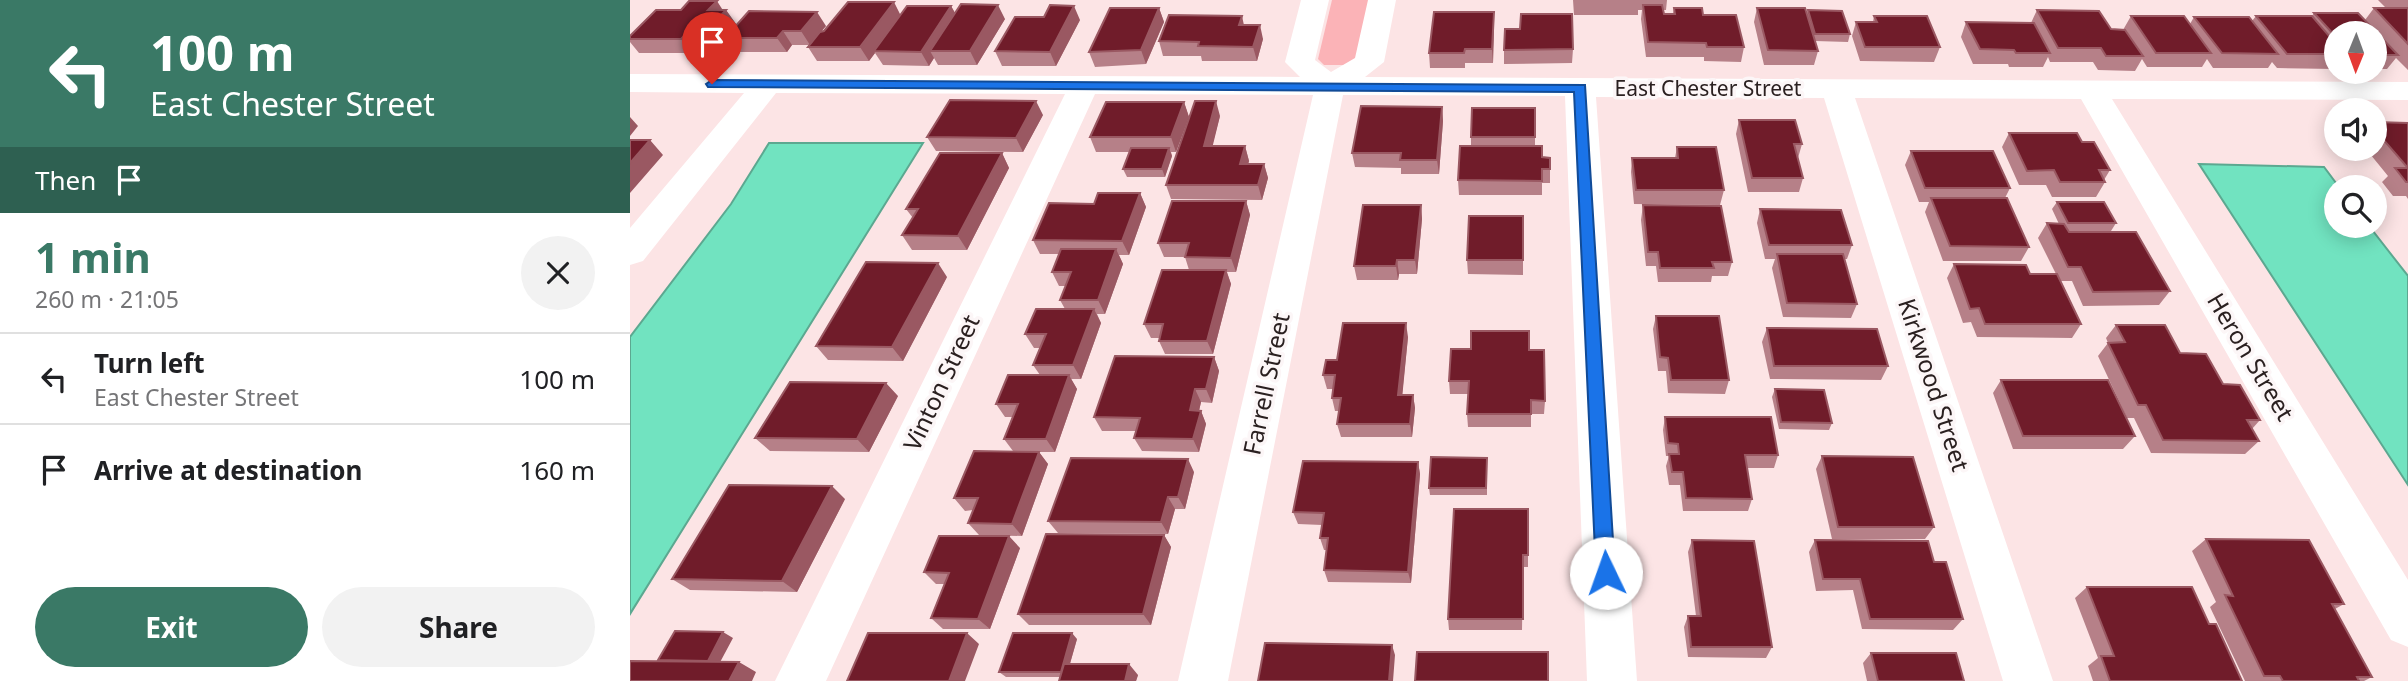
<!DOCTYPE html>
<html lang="en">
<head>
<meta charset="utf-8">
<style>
	body { margin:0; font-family:"Noto Sans",sans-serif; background:#f2f2f2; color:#202124; height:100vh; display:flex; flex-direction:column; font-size:26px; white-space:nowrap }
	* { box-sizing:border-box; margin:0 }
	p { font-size:23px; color:#757577 }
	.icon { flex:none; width:38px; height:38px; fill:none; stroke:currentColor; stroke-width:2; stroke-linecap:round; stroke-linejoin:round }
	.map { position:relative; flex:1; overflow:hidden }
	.details { display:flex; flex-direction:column; background:#fff; width:630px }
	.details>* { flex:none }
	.banner { background:#3a7966; color:#fff; overflow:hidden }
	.needle { width:46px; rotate:181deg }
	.buttons { position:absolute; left:1694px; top:21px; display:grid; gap:14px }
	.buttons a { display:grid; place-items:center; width:63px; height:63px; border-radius:50%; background:#fff; box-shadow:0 4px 18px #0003; font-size:35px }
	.pin { position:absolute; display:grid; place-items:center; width:60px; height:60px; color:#fff; margin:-72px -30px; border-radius:50% 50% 50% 0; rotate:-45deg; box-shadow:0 0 7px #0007 }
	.pin .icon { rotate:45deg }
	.me { position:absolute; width:77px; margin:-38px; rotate:357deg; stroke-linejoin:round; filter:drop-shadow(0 0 5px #0008) }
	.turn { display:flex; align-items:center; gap:24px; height:147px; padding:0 35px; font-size:32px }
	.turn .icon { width:91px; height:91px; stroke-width:2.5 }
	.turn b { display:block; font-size:49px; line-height:60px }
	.then { display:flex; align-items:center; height:66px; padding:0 35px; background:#0003; gap:14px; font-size:26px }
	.round { display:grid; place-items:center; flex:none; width:74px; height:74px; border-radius:37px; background:#f2f2f2 }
	.headline { display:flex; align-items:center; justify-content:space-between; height:119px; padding:0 35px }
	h1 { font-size:42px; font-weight:700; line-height:52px; color:#3a7966 }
	.cta { display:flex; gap:14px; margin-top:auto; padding:14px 35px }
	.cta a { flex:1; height:80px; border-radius:42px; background:#3a7966; color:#fff; font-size:28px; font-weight:700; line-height:80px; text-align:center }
	.cta a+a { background:#f2f2f2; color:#202124 }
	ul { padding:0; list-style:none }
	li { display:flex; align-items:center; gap:21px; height:91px; padding:0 35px; border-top:2px solid #e0e0e0 }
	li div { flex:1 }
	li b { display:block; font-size:26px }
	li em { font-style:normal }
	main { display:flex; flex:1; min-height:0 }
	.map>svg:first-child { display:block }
	.green { fill:#fbb3b7 }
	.water { fill:#71e3c0; stroke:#5ca890; stroke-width:2 }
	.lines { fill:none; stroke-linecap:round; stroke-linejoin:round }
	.street { fill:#fff; fill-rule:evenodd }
	.wall { fill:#b68088 }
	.shaded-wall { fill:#9a5862 }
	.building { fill:#701c2a; stroke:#9a5862; stroke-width:2 }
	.route { fill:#1a73e8; stroke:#114b97; stroke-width:2 }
	.labels { text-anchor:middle; stroke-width:7; stroke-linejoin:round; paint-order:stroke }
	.far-street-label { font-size:21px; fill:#2a2020; stroke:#fcf6f7 }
	.street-label { font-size:24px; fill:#2a2020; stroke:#fcf6f7 }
</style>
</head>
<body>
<main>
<section class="details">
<div class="banner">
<div class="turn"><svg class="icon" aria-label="left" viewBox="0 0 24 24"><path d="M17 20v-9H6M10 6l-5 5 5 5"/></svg><div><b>100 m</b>East Chester Street</div></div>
<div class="then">Then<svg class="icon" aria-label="arrive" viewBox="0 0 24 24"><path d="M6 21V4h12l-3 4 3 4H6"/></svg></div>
</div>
<div class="headline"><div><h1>1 min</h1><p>260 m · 21:05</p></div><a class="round"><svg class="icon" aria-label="close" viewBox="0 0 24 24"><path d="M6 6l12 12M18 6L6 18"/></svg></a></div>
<ul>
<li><svg class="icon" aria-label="left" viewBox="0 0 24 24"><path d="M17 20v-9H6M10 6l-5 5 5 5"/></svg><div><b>Turn left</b><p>East Chester Street</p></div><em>100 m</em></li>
<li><svg class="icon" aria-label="arrive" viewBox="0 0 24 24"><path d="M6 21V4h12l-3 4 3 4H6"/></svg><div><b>Arrive at destination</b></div><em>160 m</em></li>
</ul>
<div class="cta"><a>Exit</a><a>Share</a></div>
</section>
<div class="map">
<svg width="1778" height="681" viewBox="0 0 1778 681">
	<rect width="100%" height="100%" fill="#fce4e5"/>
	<!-- green -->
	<path class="green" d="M702,0H741L729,58L721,65H694L688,59Z"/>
	<!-- water -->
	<path class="water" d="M139,143H293L0,614V337L101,204Z
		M1569,164L1694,167L1709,187H1706V226H1739L1778,276V485Z"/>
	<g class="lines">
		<!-- street -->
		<path class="street" d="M671,0H699L685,60L701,72L725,58L738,0H766L754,62L735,77L1778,82V100L1482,99L1778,580V647L1761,640L1451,99L1225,98L1423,681H1373L1194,98L966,97L1007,681H957L935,96L713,95L598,681H548L683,95L465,94L196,681H145L435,94L146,93L13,261L0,265V228L114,93L0,92V74L670,77L655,62Z"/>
	</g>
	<!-- wall -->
	<path class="wall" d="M943,0H1037L1036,10H1033L1034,14H1043L1044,8L1073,15L1114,47L1111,62L1074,61V57H1016L1011,19L1012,10H1008V15H944Z
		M1748,0H1778V7H1755Z
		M321,6L325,13L375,19L347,65H308L304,58L299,66L253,65L245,53L239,61H187L178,47L179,45H162L157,52H106L95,38L196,26L191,31L270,15Z
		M529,8L534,22L516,64L465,67L459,52Z
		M1127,8L1177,14L1178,10L1220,34L1218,42L1185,41L1188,51L1184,65H1134L1124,22Z
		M1744,8H1778V70L1766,58L1757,69H1745V33H1706V66L1705,69L1647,68L1642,62L1638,68H1583L1577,59L1572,67H1517L1512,59L1505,71L1468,70L1463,62H1420L1418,57L1413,67H1379L1378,64H1343L1331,37L1336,22L1401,23L1407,10L1481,29L1493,30L1501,16L1560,24L1564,17L1622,21L1626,16H1682L1684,13L1735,20Z
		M93,10H96L106,24L87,45H70L62,53H9L0,42V36Z
		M864,12L863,63H835V68H800L799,53Z
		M1244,16L1310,47L1304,62L1230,61L1222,36L1226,22H1243Z
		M450,20L426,66H372L365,51Z
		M614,25L633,39L627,61H572L571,56H533L529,41Z
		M943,49L942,63L874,64V50Z
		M554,102L559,117L546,152H541L542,156L535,177H497L493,169L500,152H466L460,137Z
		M812,107L813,121L809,174H771V168L725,167L722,153Z
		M905,108V146L912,157L920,169V183H912V195H829L828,180L841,146V137Z
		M413,115L393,152L306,151L297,137Z
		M590,116L582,146H615L619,161L618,164H634L638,178L632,200L541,199L536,185Z
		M1109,120L1172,144L1168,158L1173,178L1169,192H1118L1106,134Z
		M1745,122L1778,123V199L1776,196H1763L1752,182L1758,176L1736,149H1745Z
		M1379,133L1452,142L1480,170L1474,180L1475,182L1466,197H1422L1416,185H1389L1372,147Z
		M1047,147L1094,190L1090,205L1004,204L1001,172L1002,158H1045Z
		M1281,151L1380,188L1375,198L1399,247L1391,261H1313L1295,212L1299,202H1289L1275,165Z
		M372,153L379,168L337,250H282L272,235L283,218L276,209Z
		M510,193L516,207L499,255H489L493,264L475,314H467L471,323L451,379H441L447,389L425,452H409L418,464L392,536L349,535L338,523L343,510L335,511L324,498L383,451L374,439L382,417H375L366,404L410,375L403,365L410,348H404L395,334L435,309L430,300L436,286H429L422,272L429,254H410L403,240L464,204Z
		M616,201L620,215L606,272H597L601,284L583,354H535L529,341V338H521L514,324L559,270L555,257H534L528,243Z
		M1427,202L1486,223L1481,231H1438L1540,291L1529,305L1453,306L1442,281H1431L1451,324L1442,338L1347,337L1341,322L1333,323L1317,278L1324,264L1400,274H1426L1408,238L1417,223L1429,224L1422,209Z
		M791,205L792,219L787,274H769L768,280H727L724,266Z
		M1013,205L1102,262L1098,276H1082L1081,282H1028L1026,266H1016L1011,220Z
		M1130,209L1222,245L1217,259H1214L1227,304L1221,318L1153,317L1142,268L1145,259H1135L1127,223Z
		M893,216V275L838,274L837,260Z
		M317,277L273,361L198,360L186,346Z
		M1026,316L1099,380L1095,394L1038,393L1036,371H1028L1023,329Z
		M1486,325L1550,353L1593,384L1630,420L1622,429L1629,441L1615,454L1521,453L1504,418H1497L1468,356L1478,343L1476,338Z
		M1137,328L1258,366L1251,380L1140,379L1132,342Z
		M778,337L772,395H783L785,408L782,437H711L707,424L709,411H705L702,398L703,389H697L693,375L707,360Z
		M899,350L915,401L914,414H901V427H838L837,414L839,394H820L819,381Z
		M584,357L589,371L582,403L571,402L569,411H571L576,424L569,452L512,451L504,438L506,431H472L464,417Z
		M1371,380L1505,436L1493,449H1383L1363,393Z
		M1145,389L1202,423L1199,430L1149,429L1142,397Z
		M268,396L239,452L140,451L125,438Z
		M1035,417L1148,455L1144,468H1117L1122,499L1118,511H1053L1050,485H1039L1036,466L1039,456H1036L1033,430Z
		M1192,456L1304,527L1295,539H1202L1186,469Z
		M788,462L790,474L781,583L698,582L694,570L697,550H694L690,538L692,525L668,524L663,512Z
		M857,465V495H800L799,488Z
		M564,472L555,509H545L538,534L428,533L418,521Z
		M215,499L167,592L60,590L42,579Z
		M898,509V567H893L892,630H819L818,619Z
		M534,535L541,547L521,625H399L388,614Z
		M1576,539L1714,604L1705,609L1742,677L1734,681H1615L1580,607L1586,602L1562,551Z
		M1062,540L1142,647L1136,658L1058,657L1054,627L1058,616H1066L1058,552Z
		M1185,540L1304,562L1333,619L1323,630L1232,629L1223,590L1186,591L1179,552Z
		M390,548L360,629H313L301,618L314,584H306L294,572Z
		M1457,587L1579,624L1612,681H1463L1458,666L1468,658L1445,598Z
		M447,639L440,664L508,675L506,681H429L431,677H376L369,672Z
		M1241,653L1334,681H1237L1233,663Z"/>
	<!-- shaded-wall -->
	<path class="shaded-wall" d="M87,1L94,12L96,10L106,24L87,45L77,30L78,10Z
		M264,2L271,16L244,51L245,53L239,61L230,47Z
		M368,5L375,19L347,65L340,51Z
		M321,6L329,20L300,51L304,58L299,66L291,52Z
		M444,6L450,20L426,66L420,52Z
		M529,8L534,22L516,64L511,50Z
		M187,12L196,26L180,45L171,31Z
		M864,12V26L863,63L862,49Z
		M612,16L615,30L609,25Z
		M630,25L633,39L627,61L623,47Z
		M59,31L70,45L62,53L51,39Z
		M153,31L162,45L157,52L147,38Z
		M406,101L413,115L393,152L386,138Z
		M586,101L590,116L579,161L574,146Z
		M554,102L559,117L546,152L541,137Z
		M812,107L813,121L809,174L807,160Z
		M0,117L8,126L0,136Z
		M20,140L33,155L0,193V163Z
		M615,146L619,161L614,178L610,164Z
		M539,148L542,156L535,177L532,169Z
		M372,153L379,168L337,250L328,236Z
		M634,164L638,178L632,200L628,185Z
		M510,193L516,207L499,255L492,241Z
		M616,201L620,215L606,272L601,258Z
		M791,205L792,219L787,274L785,260Z
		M486,249L493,264L475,314L468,300Z
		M767,260L769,274L768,280L766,266Z
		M308,263L317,277L273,361L262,347Z
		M596,270L601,284L583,354L577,341Z
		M464,309L471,323L451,379L443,365Z
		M776,323L778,337L771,409L768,395Z
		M584,357L589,371L582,403L576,389Z
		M439,375L447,389L425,452L416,439Z
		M256,383L268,396L239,452L227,439Z
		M565,389L571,402L566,424L560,410Z
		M783,395L785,408L782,437L780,424Z
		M571,411L576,424L569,452L563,439Z
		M409,452L418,464L392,536L382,524Z
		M558,459L564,472L555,509L548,497Z
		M788,462L790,474L781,583L778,572Z
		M202,486L215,499L167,592L152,581Z
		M538,497L545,509L538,534L531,522Z
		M534,535L541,547L521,625L513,614Z
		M379,536L390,548L360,629L348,619Z
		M93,632L103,638L88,666L78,661Z
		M337,633L349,644L335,681H319Z
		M442,633L447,639L436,677L431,672Z
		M762,645L765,655L763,681H759Z
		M109,662L126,672L122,681H99Z
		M499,664L508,675L506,681H495Z"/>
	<!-- building -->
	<path class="building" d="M59,1H87L78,10H96L77,30L59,31L51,39H0V36L26,10H51Z
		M218,2H264L230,47H178L190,32L194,31Z
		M331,4L368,5L340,51H300Z
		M420,5L444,6L420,52L365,51L385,17H414Z
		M1013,5H1032L1034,14H1045L1044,8H1072L1073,15H1106L1114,47H1077L1076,43L1018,42Z
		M277,6H321L291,52L244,51Z
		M480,8H529L511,50L459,52Z
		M1127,8H1175L1188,51L1138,50Z
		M1744,8H1778V44Z
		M1178,10L1212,11L1220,34H1185Z
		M1407,10L1469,11L1481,29L1495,30L1513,56H1476L1471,48H1428Z
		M119,11L187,12L171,31H153L147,38H95Z
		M804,12H864L862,49H835L834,53H799Z
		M1684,13H1728L1768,55H1745V33H1706V37Z
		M891,14H942L943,49L874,50L875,29H890Z
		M539,15L612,16L609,25H630L623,47L568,46L569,42L529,41Z
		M1244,16H1297L1310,47H1235L1226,22H1247Z
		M1501,16H1554L1581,53H1526Z
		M1626,16H1682L1706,44V54H1657Z
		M1564,17H1619L1648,54L1592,53Z
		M1336,22L1404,23L1420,53H1386L1384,50L1350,49Z
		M320,100L406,101L386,138L297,137Z
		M565,101H586L574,146H615L610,164H634L628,185H536Z
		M476,102H554L541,137H460Z
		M731,106L812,107L807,160H770L771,153H722Z
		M842,108H905V137H841Z
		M1109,120H1165L1172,144H1164L1173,178H1122Z
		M1745,122L1778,123V182H1776L1765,168H1778L1745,130Z
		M1379,133H1447L1452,142H1464L1480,170H1469L1475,182H1430L1424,170L1397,171Z
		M0,140H20L0,163Z
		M830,146H912V157L920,158V169H912V181L828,180Z
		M1047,147H1086L1094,190H1006L1002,158H1048Z
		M501,148H539L532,169H493Z
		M1281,151H1363L1380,188H1295Z
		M310,153H372L328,236L272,235L288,209H276Z
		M468,193H510L492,241L403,240L419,203L464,204Z
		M1301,198H1377L1399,247L1320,246Z
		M542,201H616L601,258L555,257L559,243H528Z
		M1427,202H1474L1486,223H1438Z
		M733,205H791L785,260H767L766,266H724Z
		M1013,205L1091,206L1102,262H1082L1084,268H1030L1028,252H1018Z
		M1130,209L1211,210L1222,245H1139Z
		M839,216H893V260H837Z
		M1417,223L1434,224L1439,232H1506L1540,291L1463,292L1451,267H1438Z
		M431,249H486L468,300H430L441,272H422Z
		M1147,254H1213L1227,304L1157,303Z
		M236,262L308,263L262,347L186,346Z
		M1324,264L1396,265L1400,274H1427L1451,324H1355L1349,308L1340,309Z
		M532,270H596L577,341H529L533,324H514Z
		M406,309H464L443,365H403L416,334H395Z
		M1026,316H1089L1099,380H1041L1038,358L1030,357Z
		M713,323H776L768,395H783L780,424H707L711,398H702L705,375H693L696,360H707Z
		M1486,325H1535L1550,353L1576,354L1593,384L1610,385L1630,420H1617L1629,441L1533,440L1516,405H1508L1478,343L1495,342Z
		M1137,328L1247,329L1258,366H1144Z
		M841,331H899V350H914L915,401L901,400V414H837L839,381H819L821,349H841Z
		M485,356L584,357L576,389H565L560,410L571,411L563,439L504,438L510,418L464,417Z
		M378,375H439L416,439H374L388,404H366Z
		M1371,380H1478L1505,436H1393Z
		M160,382L256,383L227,439L125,438Z
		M1145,389L1194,390L1202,423L1151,422Z
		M1035,417H1141L1148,455H1115L1122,499L1056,498L1053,472H1042L1039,454H1049L1048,444L1038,443Z
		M344,451L409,452L382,524L338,523L348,498H324Z
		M1192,456L1283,457L1304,527H1208Z
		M801,457L857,458L856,488H799Z
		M441,458L558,459L548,497H538L531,522L418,521Z
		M673,461L788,462L778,572L694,570L698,538H690L694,513L663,512Z
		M99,485L202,486L152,581L42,579Z
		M824,509H898V555H893V619H818Z
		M416,534L534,535L513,614H388Z
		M309,536H379L348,619L301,618L319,573L294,572Z
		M1576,539L1679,540L1714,604H1702L1742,677H1727L1729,681H1653L1650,676H1634L1595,595L1603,596Z
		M1062,540L1124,541L1142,647H1061L1058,616H1071Z
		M1185,540L1298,541L1304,562H1316L1333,619H1240L1230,579H1193Z
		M1457,587H1562L1579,624H1586L1612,681H1480L1471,656H1484Z
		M45,631L93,632L78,661L28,660Z
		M238,633H337L319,681H217Z
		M383,633H442L431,672H369Z
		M635,643L762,645L759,681H628Z
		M787,652H918V681H785Z
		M1241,653H1326L1334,681H1248Z
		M0,661L109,662L99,681H0Z
		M434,664H499L495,681H429Z"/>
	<!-- route -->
	<path class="route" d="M82,80L955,85L985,573L983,579L976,582L969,579L966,573L944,92L78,87L76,84Z"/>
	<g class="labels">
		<!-- far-street labels -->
		<g class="far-street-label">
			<text x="1078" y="96">East Chester Street</text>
		</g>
		<!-- street labels -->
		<g class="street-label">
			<text transform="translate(1620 357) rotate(59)" y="8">Heron Street</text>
			<text transform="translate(312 383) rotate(-65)" y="8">Vinton Street</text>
			<text transform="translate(637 384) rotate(-78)" y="8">Farrell Street</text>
			<text transform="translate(1303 385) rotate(72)" y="8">Kirkwood Street</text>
		</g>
	</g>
</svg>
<div class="buttons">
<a><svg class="needle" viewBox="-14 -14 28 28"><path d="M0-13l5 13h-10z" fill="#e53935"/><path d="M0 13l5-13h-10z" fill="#757577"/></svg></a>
<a><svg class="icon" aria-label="sound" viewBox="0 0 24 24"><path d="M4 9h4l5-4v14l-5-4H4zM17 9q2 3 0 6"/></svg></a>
<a><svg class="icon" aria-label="search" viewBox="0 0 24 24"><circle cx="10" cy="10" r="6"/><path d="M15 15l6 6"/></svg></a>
</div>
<div class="pin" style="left:82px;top:84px;background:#d93025"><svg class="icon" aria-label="arrive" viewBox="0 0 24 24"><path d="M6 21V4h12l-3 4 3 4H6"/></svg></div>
<svg class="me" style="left:976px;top:573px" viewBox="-20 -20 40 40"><circle r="19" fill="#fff"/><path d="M0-13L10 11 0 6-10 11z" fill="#1a73e8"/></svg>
</div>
</main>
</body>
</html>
